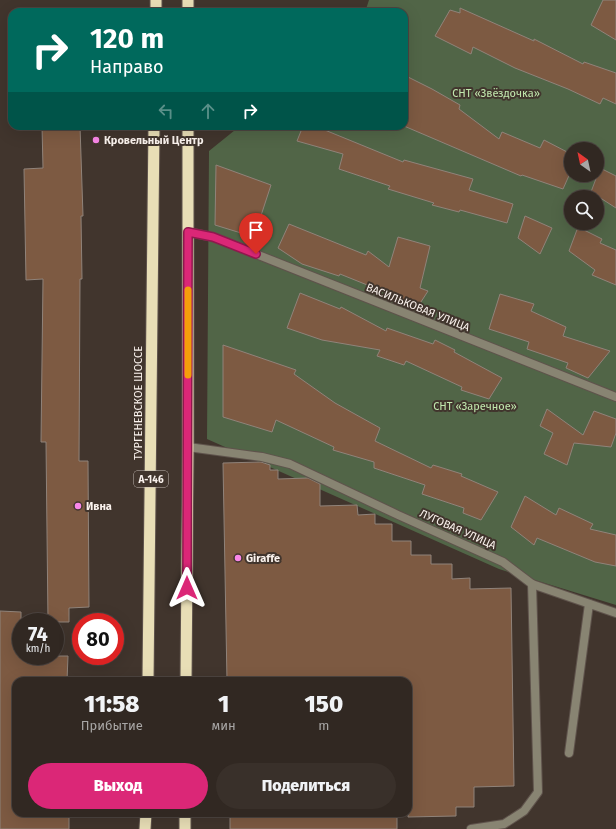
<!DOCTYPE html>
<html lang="ru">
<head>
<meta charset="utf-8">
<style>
	body { margin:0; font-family:"Fira Sans",sans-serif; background:#39302a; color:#f1f3f6; height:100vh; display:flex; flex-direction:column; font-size:15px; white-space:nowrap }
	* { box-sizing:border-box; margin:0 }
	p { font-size:13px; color:#a8a6a5 }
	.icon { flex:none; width:22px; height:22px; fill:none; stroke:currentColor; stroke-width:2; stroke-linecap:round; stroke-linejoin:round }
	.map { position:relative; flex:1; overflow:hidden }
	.details { position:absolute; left:12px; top:677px; width:400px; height:140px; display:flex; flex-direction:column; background:#312822; border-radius:12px; box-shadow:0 4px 16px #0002,0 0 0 1px #4c4440 }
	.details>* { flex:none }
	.top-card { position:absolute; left:8px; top:8px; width:400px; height:122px; border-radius:12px; box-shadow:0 4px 16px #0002,0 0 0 1px #4c4440; background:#00695c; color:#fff; overflow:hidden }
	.needle { width:26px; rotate:327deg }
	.buttons { position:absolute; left:564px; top:142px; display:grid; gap:8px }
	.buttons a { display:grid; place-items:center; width:40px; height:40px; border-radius:50%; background:#312822; box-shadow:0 4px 16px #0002,0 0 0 1px #4c4440; font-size:20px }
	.speed { position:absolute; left:12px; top:613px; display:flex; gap:8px; font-size:20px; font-weight:700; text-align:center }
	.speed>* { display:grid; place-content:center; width:52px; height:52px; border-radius:50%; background:#312822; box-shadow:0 4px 16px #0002,0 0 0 1px #4c4440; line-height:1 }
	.speed small { font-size:10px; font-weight:400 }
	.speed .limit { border:6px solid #d22; background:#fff; color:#111 }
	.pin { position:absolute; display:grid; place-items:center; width:34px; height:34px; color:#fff; margin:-41px -17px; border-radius:50% 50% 50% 0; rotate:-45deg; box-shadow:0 0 4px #0007 }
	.pin .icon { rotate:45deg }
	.me { position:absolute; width:44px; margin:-22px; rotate:0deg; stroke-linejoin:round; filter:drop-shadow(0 0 3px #0008) }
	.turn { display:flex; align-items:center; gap:14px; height:84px; padding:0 16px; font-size:18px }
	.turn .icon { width:52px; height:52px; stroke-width:2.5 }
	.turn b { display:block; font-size:28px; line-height:34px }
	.lanes { display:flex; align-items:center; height:38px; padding:0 16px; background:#0003; justify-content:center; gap:20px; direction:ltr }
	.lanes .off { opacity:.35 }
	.eta { display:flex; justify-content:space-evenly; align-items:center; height:68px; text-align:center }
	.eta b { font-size:24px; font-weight:800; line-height:28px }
	.button { display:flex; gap:8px; margin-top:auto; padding:8px 16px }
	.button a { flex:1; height:46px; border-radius:24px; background:#db2777; color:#fff; font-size:16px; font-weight:800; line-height:46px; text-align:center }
	.button a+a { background:#39302a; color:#f1f3f6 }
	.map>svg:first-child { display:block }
	.green { fill:#516547; fill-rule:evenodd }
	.building { fill:#7d5a42; stroke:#90837a }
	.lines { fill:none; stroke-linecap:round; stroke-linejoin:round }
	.service-casing { stroke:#5f534c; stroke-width:10 }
	.minor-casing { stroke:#5f534c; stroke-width:10 }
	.trunk-casing { stroke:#5f534c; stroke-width:13 }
	.service { stroke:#888472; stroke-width:8 }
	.minor { stroke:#888472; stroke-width:8 }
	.trunk { stroke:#e8deb6; stroke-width:11 }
	.route-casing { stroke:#8e194d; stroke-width:10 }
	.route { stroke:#db2777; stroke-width:7 }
	.slow { stroke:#f59e0b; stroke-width:7 }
	.poi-dot { fill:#f987e8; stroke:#41352d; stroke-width:1.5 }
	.labels { text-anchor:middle; stroke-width:4; stroke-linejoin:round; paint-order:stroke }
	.shield { fill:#41352d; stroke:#c3bab4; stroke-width:1 }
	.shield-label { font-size:10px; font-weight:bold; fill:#fbf3ee }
	.park-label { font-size:11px; fill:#c1e8ae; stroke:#41352d }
	.poi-label { font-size:11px; font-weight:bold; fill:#fbf3ee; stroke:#41352d; text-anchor:start }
	.street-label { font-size:11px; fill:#fbf3ee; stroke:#41352d }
</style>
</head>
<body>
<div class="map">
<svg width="616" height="829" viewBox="0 0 616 829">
	<rect width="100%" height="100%" fill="#41352d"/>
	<!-- green -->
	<path class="green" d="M369,0H616V605L499,569L207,439L209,151L240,126H404V12H365ZM571,149H597V175H571ZM571,197H597V223H571Z"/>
	<!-- building -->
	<path class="building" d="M603,0H616V40L591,25Z
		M460,8L534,41V39L583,64L584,62L616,73V104L603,98L600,104L568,89L515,68L473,47L471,54L435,36L450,10L460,13Z
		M404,75L432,89L460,105L459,109L499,139L502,132L540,148L544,140L571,154V171L563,189L522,175L521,176L404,126Z
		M42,126H80L83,216H81L82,279H80L79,461H88L89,607L69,608V622H48L46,442H41L43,279L26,280L24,169L43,168Z
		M303,126H315L403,162L404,160L473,179L469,190L513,204L507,223L460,210L459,212L432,205L434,203L388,189L390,186L339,169L343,154L297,141Z
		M216,165L271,185L254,237L215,225Z
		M600,168L616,176V208L591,192Z
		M525,216L552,228L540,254L518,238Z
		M289,224L366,255L368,251L389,267L398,237L430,246L420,288L428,291L419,305L396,298L397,297L340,274L339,276L302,264L278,248Z
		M578,227L602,239L600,243L616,250V285L592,275L595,270L569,251Z
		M300,293L340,309L341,307L386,331L387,328L433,344L435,340L455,350L454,352L502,378L489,399L461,390L462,387L406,361L404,365L377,356L380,350L322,340L287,328Z
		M500,294L534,304L531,311L566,327L563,336L610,351L588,378L566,368L568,363L527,349L529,342L489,329Z
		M223,345L296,370L294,374L335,403L380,428L375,441L431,468L433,465L462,474L461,476L498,492L481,520L463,513L464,508L422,494L425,485L374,468V462L333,450L334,447L276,420L272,432L223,417Z
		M547,409L583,435L594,411L616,419V433L611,447L574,443L567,465L544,454L553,433L540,426Z
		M261,462L270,465V470H278V479L308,478L320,484V506L357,505L358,515L375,514V524H392V541H411V555H431V564H452V579L470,578V589L511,588L514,786L474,787V807H456V816L408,817V681H227L223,463Z
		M525,496L556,515L559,508L593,524L590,529L616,535V566L595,562L537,538L534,545L511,527Z
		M0,611L21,612V656H68L67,681H16V813H69V829H0Z
		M230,813H397V829H230Z"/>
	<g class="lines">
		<defs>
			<path id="service" d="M569,753L589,604
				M471,829L504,824L524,811L538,792L532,584"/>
			<path id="minor" d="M188,232L213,237L616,397
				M188,447L262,457L290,464L398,515L503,562L532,584L616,613"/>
			<path id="trunk" d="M188,0V12
				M156,12V0
				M148,681L154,126
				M186,681L188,447V126
				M145,829L146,813
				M185,829V813"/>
		</defs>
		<!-- service casing -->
		<use href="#service" class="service-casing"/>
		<!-- minor casing -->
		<use href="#minor" class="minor-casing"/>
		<!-- trunk casing -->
		<use href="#trunk" class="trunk-casing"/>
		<!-- service -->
		<use href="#service" class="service"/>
		<!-- minor -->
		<use href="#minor" class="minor"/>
		<!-- trunk -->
		<use href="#trunk" class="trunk"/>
	</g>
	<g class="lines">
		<defs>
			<path id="route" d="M187,588L188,232L213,237L256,254"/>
		</defs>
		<!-- route casing -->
		<use href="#route" class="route-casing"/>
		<!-- route -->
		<use href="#route" class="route"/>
		<!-- slow -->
		<path class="slow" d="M188,290V375"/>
	</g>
	<!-- markers -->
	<g class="poi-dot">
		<circle cx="96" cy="140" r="4"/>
		<circle cx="78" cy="506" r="4"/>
		<circle cx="238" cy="558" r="4"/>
	</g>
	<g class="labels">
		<!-- shield labels -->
		<rect class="shield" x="134" y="471" width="34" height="16" rx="3"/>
		<g class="shield-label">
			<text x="151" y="483">А-146</text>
		</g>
		<!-- park labels -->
		<g class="park-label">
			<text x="496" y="97">СНТ «Звёздочка»</text>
			<text x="475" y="410">СНТ «Заречное»</text>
		</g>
		<!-- poi labels -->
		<g class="poi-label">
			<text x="104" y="144">Кровельный Центр</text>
			<text x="86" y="510">Ивна</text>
			<text x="246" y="562">Giraffe</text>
		</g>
		<!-- street labels -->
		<g class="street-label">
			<text transform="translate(418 307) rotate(22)" y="4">ВАСИЛЬКОВАЯ УЛИЦА</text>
			<text transform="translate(138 403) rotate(-90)" y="4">ТУРГЕНЕВСКОЕ ШОССЕ</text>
			<text transform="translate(458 529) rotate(24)" y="4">ЛУГОВАЯ УЛИЦА</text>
		</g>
	</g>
</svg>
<div class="buttons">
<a><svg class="needle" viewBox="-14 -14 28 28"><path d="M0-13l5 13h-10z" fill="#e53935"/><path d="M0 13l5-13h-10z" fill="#a8a6a5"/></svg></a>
<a><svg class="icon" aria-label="search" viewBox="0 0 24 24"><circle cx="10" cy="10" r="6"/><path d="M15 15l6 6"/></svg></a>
</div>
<div class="speed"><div>74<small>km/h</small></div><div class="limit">80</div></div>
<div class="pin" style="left:256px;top:254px;background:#d93025"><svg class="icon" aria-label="arrive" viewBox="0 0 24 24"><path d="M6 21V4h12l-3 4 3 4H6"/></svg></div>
<svg class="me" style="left:187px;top:588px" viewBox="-20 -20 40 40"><path d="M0-17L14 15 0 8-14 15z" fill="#db2777" stroke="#fff" stroke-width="4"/></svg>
<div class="top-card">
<div class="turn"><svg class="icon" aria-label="right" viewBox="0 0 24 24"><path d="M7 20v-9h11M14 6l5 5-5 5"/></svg><div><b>120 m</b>Направо</div></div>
<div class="lanes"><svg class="icon off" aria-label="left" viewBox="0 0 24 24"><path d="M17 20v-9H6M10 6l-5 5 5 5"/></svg><svg class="icon off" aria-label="ahead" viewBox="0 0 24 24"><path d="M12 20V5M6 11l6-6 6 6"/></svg><svg class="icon" aria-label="right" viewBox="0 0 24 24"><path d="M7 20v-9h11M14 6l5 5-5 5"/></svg></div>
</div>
<section class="details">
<div class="eta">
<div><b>11:58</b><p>Прибытие</p></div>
<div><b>1</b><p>мин</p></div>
<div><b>150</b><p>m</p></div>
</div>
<div class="button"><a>Выход</a><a>Поделиться</a></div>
</section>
</div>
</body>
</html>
